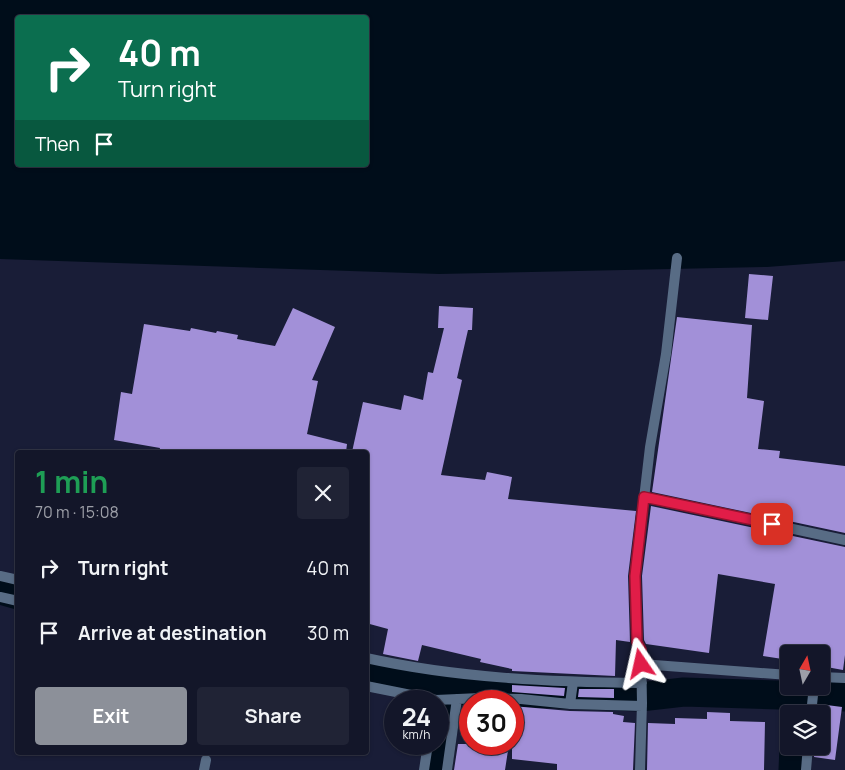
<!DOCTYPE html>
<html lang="en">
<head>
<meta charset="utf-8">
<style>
	body { margin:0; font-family:Manrope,sans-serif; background:#202335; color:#f1f3f6; height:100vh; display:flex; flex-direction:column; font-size:19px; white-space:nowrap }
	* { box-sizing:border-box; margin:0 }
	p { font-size:16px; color:#9d9fa8 }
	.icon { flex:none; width:28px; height:28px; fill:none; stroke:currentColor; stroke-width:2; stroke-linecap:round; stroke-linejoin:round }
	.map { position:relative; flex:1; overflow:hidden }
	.drawer { position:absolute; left:15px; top:450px; width:354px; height:305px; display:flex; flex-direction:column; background:#131629; border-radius:5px; box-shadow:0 1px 4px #0004,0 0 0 1px #323546 }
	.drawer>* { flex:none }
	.banner { position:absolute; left:15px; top:15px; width:354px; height:152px; border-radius:5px; box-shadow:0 1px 4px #0004,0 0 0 1px #323546; background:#0b6e4f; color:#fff; overflow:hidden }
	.needle { width:32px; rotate:9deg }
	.tools { position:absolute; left:780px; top:645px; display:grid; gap:10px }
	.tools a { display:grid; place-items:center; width:50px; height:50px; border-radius:5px; background:#131629; box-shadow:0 1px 4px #0004,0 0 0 1px #323546; font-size:25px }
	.speed { position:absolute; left:384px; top:690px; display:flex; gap:10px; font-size:25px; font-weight:700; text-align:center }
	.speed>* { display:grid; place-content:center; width:65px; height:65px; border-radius:50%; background:#131629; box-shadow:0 1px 4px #0004,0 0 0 1px #323546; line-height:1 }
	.speed small { font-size:12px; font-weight:400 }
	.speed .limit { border:8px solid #d22; background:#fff; color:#111 }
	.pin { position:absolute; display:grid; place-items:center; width:42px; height:42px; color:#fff; margin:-21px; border-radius:10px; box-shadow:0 2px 8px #0006 }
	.me { position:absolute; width:55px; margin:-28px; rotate:349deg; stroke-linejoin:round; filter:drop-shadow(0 0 4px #0008) }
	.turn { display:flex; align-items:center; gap:18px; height:105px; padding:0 20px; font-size:22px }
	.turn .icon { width:65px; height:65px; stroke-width:2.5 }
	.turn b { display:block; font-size:35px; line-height:42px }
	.then { display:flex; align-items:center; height:48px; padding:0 20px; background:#0003; gap:10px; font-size:19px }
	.round { display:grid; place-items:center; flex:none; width:52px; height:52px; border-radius:5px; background:#202335 }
	.headline { display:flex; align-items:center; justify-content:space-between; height:85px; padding:0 20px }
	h1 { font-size:30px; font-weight:700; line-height:38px; color:#1e9e55 }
	.cta { display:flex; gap:10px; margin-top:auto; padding:10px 20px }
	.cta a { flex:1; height:58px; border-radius:5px; background:#8c9099; color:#fff; font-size:20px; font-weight:700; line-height:58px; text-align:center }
	.cta a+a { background:#202335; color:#f1f3f6 }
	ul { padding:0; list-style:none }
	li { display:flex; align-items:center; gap:15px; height:65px; padding:0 20px }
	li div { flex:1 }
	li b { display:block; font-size:19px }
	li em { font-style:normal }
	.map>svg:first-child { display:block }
	.water { fill:#000d1a; fill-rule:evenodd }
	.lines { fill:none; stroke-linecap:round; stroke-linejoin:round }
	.canal { stroke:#000d1a; stroke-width:29 }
	.building { fill:#a290d8 }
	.street { stroke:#586c85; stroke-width:10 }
	.route-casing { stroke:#92132f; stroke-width:12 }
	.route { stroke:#e11d48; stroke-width:9 }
</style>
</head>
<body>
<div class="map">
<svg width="845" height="770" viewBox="0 0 845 770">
	<rect width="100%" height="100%" fill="#191d37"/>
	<!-- water -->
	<path class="water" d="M0,0H845V261L767,267L439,274L0,259ZM18,18H366V165H18Z"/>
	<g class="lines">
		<!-- canal -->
		<path class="canal" d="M0,590L18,595
			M366,673L449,690L640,697L684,692L845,697
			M437,770L449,690
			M793,770L794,746"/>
	</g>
	<!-- building -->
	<path class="building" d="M749,274L773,276L768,320L745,318Z
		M439,306L473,308L472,330H468L457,378L462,380L441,475L485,480L487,472L512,477L508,499L636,511L628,576L630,642L616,640L615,676L512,671V669L480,662L481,659L422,645L418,661L383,654L388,629L366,623V452H352L363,402L401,410L404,395L423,400L428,372L433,373L444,328H438Z
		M293,308L335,327L312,380L318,381L307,434L347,444L346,452H159L160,448L114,440L121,392L132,394L144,324L190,331L191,328L216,333L217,331L238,335L237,339L275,346Z
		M677,317L752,325L747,398L764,401L758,449L780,451L779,458L845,466V533L652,492Z
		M651,506L845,547V655L843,670L821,666V654H789V660L763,656L775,584L718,574L709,653L646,644L644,640L642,576Z
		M512,685L565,688L564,696L512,692Z
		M579,689H614V698L578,697Z
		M819,704L842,707L835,760L814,757L815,746H821V714H818Z
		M512,706L570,711L613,712V714L624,716L623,722L635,723L633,770H557V764L512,759Z
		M707,712L730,713V721L765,722L764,770H647L648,723L675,724V718L707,719Z
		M458,744H509L505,770H454Z"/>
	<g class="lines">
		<!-- street -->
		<path class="street" d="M644,497L845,540
			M0,576L18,580
			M0,597L18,601
			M366,658C457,678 549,682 642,683
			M641,664L789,675
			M821,677L845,678
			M366,686L436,700L480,698L521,699L570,704L642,706
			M570,704L573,682
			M811,714L814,686
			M204,770L206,760
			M424,770L428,744
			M447,770L457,699
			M640,770L642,703L641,650L637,642L635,576L650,447L666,354L677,258
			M806,770L808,746"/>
	</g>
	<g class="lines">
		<defs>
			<path id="route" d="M641,664V650L637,642L635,576L644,497L772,524"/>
		</defs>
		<!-- route casing -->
		<use href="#route" class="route-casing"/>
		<!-- route -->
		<use href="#route" class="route"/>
	</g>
</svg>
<div class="tools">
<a><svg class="needle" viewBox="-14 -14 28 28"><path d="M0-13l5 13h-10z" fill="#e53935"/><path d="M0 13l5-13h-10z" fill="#9d9fa8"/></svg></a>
<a><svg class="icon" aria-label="layers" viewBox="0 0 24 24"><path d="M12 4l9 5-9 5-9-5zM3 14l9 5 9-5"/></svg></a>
</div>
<div class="speed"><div>24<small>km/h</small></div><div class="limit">30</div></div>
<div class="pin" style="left:772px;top:524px;background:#d93025"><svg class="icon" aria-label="arrive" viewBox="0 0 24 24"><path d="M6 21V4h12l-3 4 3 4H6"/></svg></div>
<svg class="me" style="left:641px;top:664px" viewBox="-20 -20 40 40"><path d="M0-17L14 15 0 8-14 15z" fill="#e11d48" stroke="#fff" stroke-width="4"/></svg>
<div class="banner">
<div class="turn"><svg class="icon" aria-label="right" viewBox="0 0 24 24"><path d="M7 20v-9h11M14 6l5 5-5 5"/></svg><div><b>40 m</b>Turn right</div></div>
<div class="then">Then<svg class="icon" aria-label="arrive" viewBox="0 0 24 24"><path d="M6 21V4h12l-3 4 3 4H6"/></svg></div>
</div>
<section class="drawer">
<div class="headline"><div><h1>1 min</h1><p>70 m · 15:08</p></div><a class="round"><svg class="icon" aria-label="close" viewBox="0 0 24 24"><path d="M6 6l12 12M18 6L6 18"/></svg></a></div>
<ul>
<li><svg class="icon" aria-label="right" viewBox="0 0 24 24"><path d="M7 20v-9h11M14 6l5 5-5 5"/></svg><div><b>Turn right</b></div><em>40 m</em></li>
<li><svg class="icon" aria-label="arrive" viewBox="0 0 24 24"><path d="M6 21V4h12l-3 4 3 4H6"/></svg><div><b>Arrive at destination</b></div><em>30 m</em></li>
</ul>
<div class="cta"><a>Exit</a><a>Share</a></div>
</section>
</div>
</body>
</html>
